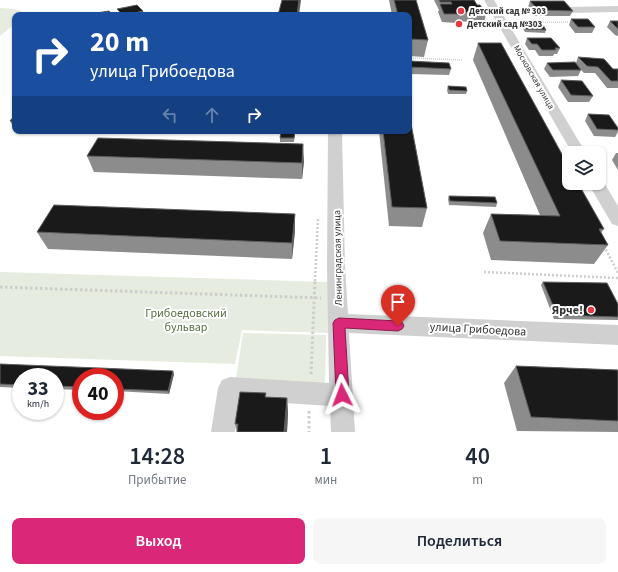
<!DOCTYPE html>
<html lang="ru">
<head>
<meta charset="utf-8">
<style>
	body { margin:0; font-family:"Source Sans 3",sans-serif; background:#f6f6f7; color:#1f2937; height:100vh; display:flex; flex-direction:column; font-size:15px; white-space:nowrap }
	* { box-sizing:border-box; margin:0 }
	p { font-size:13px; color:#747a83 }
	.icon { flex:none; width:22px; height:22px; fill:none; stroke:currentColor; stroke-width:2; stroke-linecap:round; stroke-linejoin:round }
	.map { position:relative; height:432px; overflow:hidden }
	.drawer { display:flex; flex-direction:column; background:#fff; flex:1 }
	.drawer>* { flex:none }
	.hud { position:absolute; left:12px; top:12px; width:400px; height:122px; border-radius:8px; box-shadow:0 1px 3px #0004; background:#1a4fa0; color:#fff; overflow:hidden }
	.controls { position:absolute; left:562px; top:146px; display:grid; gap:8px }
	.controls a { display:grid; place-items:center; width:44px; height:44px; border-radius:8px; background:#fff; box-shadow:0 1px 3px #0004; font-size:20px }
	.speed { position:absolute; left:12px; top:368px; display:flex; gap:8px; font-size:20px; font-weight:700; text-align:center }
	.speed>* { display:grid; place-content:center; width:52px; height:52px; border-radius:50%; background:#fff; box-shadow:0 1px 3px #0004; line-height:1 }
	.speed small { font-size:10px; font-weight:400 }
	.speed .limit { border:6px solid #d22; background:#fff; color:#111 }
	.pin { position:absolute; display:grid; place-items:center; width:34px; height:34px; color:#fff; margin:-41px -17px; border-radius:50% 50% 50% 0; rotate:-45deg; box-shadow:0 0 4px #0007 }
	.pin .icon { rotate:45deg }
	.me { position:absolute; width:44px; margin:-22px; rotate:357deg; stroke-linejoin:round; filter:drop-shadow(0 0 3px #0008) }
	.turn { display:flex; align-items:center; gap:14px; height:84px; padding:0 12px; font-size:18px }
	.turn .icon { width:52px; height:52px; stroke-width:2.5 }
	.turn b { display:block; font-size:28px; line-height:34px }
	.lanes { display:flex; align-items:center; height:38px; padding:0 12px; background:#0003; justify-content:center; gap:20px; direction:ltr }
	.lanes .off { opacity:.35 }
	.eta { display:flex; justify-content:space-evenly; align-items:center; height:68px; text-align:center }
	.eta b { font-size:24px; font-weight:600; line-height:28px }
	.button { display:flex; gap:8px; margin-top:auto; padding:8px 12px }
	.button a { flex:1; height:46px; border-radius:8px; background:#db2777; color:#fff; font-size:16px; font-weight:600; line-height:46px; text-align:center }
	.button a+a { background:#f6f6f7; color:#1f2937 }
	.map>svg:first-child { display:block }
	.green { fill:#e6ecdf }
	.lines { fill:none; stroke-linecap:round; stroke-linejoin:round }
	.path-far2 { stroke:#cdcdcd; stroke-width:1.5; stroke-dasharray:1 1; stroke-linecap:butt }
	.path-far1 { stroke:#cdcdcd; stroke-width:2.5; stroke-dasharray:2 2; stroke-linecap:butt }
	.path { stroke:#cdcdcd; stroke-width:3; stroke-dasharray:2.5 2.5; stroke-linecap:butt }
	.minor { fill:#d0d0d0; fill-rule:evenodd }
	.wall { fill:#8c8c8c }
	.shaded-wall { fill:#5f5f5f }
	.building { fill:#1a1a1a; stroke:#5f5f5f }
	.route { fill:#db2777; stroke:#8e194d }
	.poi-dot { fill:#e63946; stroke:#fff; stroke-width:1.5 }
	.labels { text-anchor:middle; stroke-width:4; stroke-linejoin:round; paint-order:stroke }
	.far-poi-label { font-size:9px; font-weight:bold; fill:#333; stroke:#fff; text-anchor:start }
	.far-street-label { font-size:9px; fill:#333; stroke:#fff }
	.street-label { font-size:10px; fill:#333; stroke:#fff }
	.near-poi-label { font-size:12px; font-weight:bold; fill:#333; stroke:#fff; text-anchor:end }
	.near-park-label { font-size:12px; fill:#56703f; stroke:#fff }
	.near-street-label { font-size:12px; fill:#333; stroke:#fff }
</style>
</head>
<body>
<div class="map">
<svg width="618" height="432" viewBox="0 0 618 432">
	<rect width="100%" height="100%" fill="#fff"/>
	<!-- green -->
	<path class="green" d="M0,8L14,9L21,11V15H15V24L0,36Z
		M0,272L328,282V333L242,330L235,364L0,356Z
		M243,333L326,335L325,389L235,385Z"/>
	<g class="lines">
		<!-- path-far2 -->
		<path class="path-far2" d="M517,23L568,22
			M409,58L463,60"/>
		<!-- path-far1 -->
		<path class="path-far1" d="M604,246L618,273
			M484,272L618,278
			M315,281L318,219"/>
		<!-- path -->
		<path class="path" d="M0,287L321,298
			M311,374L315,280
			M309,411V432"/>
		<!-- minor -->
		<path class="minor" d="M484,0H494L586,153H572Z
			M618,6V12L568,13L563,10L568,7Z
			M328,131H342L345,266L348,314L618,325V345L349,333L355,432H331L330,406L240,400L235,432H211L218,388L222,380L230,377L329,383L327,266Z
			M599,179H602L618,206V226L612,224L588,183H599Z"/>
	</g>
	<!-- wall -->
	<path class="wall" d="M389,0H416L428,40L424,57L409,56V15H392Z
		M434,0H474L477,5L486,14L484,23L456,21V23L442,22L438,12L439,10Z
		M530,1L573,11L570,16H535L528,7Z
		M571,19L595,27L592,33H575L569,25Z
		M610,21H618V36L615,35L607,27Z
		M523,24L546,30L545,33L525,32L522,27Z
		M527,38L560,48L557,54H554L553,56H539L535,50H529L525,44Z
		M478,43L604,229L601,233L608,245L594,264L491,260L483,233L491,214L540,215L473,60Z
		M578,57L613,69H618V88H607L595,73H584L581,70L578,76L550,77L544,69L547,63H576Z
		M409,61L451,69L449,75L409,74Z
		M561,80L593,96L589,102H568L558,87Z
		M448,86L467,91L466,94H448L447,90Z
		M588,114L618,128V132L615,137L594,136L585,121Z
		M15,115V128H14L10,121Z
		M379,131H409L427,208L422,227L389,226Z
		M295,135L294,142H280V138Z
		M616,153H618V170L612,160Z
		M87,156L304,161L302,179L94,172Z
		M449,196L497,203L496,207L449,205L448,199Z
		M295,231L292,259L48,249L37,232Z
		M543,282L618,304V320L554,319L541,285Z
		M0,364L174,374L169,394L115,391V377H81V390L55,389V377H21V388L0,387Z
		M516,366L618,370V432L517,431L504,383Z
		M266,397L287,398L288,413L287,432H237L235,424Z"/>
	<!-- shaded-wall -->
	<path class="shaded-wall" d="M299,0H301L299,15H297Z
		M143,11L144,15H125Z
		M303,144L304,161L302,179V163Z
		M295,214V231L292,259V243Z
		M173,371L174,374L169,394L168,391Z
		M287,398L288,413L287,432H284Z"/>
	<!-- building -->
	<path class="building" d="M282,0H299L297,15H278Z
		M394,0H416L428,40L409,39V15H398Z
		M439,0H474L477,5H480L486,14L457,12L458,14H444L440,4H452L451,2H440Z
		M530,1H564L573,11L538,10Z
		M137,5L143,11L125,15H91V14L109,11L112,14L120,12L117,9Z
		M571,19H588L595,27H578Z
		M610,21H618V29Z
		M523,24L543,25L546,30L526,29Z
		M527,38H551L560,48H555L556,50H542L537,44H532Z
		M478,43H501L569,167V183H578L604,229H599L608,245L500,241L491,214L560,216Z
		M578,57L604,59L613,69H618V81H611L598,67L587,66Z
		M409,61L449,63L451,69L409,67Z
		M575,62L581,70H553L547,63Z
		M561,80L582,81L593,96L571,95Z
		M448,86L466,87L467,91L449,90Z
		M409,113L427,208L392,207L383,131H409Z
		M588,114L609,115L618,128V130L597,129Z
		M15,115V121H10Z
		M281,131H295L294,138H280Z
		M98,138L303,144L302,163L87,156Z
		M449,196L495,197L497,203L450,201Z
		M54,205L295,214L292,243L37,232Z
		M543,282L607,283L618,304V317L557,315Z
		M0,364L173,371L168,391L115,389V377H81V387L55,386V377H21V385L0,384Z
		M516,366L618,370V421L531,417Z
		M240,392L266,393L265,397L287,398L284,432H237L238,424H235Z"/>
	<!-- route -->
	<path class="route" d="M339,318L398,321L402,322L404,326L402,329L398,331L345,328L349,395L347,399L342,401L338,399L336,395L333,323L335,320Z"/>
	<!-- markers -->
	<g class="poi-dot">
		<circle cx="461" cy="11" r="4"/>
		<circle cx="459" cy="24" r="4"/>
		<circle cx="591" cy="310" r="4"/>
	</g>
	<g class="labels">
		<!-- far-poi labels -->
		<g class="far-poi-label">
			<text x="469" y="14">Детский сад № 303</text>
			<text x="467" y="27">Детский сад №303</text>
		</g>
		<!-- far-street labels -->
		<g class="far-street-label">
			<text transform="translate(534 77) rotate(60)" y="3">Московская улица</text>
		</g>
		<!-- street labels -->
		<g class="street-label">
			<text transform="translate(337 258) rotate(-91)" y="4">Ленинградская улица</text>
		</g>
		<!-- near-poi labels -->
		<g class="near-poi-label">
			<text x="583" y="314">Ярче!</text>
		</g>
		<!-- near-park labels -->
		<g class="near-park-label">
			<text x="186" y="317">Грибоедовский<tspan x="186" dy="14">бульвар</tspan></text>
		</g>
		<!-- near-street labels -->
		<g class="near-street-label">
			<text transform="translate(478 329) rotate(3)" y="4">улица Грибоедова</text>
		</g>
	</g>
</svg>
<div class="controls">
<a><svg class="icon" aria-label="layers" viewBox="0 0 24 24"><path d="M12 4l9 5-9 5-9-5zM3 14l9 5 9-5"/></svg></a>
</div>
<div class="speed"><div>33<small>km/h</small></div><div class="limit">40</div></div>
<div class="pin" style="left:398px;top:326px;background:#d93025"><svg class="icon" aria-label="arrive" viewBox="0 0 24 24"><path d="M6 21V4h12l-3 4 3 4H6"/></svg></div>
<svg class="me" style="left:342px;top:395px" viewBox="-20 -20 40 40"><path d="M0-17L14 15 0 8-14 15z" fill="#db2777" stroke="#fff" stroke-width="4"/></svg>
<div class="hud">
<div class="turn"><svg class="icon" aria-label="right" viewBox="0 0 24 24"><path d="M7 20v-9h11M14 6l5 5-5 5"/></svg><div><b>20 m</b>улица Грибоедова</div></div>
<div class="lanes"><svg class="icon off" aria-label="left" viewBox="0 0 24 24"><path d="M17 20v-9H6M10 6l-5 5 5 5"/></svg><svg class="icon off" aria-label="ahead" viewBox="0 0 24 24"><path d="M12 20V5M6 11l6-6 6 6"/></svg><svg class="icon" aria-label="right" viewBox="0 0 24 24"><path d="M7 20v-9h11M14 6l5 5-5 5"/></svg></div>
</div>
</div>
<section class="drawer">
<div class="eta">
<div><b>14:28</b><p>Прибытие</p></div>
<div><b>1</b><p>мин</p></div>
<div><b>40</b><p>m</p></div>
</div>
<div class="button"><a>Выход</a><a>Поделиться</a></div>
</section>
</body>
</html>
